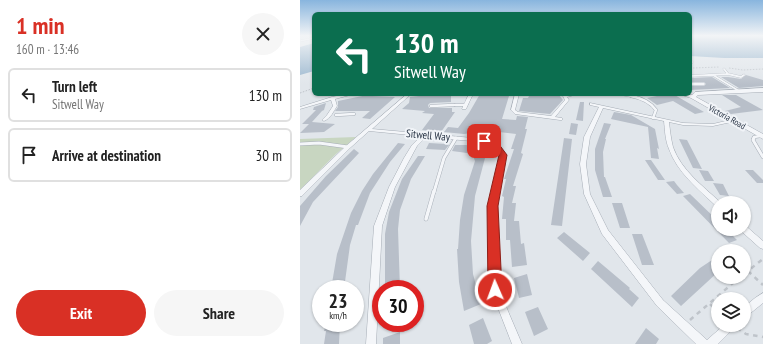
<!DOCTYPE html>
<html lang="en">
<head>
<meta charset="utf-8">
<style>
	body { margin:0; font-family:"PT Sans Narrow",sans-serif; background:#f6f6f6; color:#222; height:100vh; display:flex; flex-direction:column; font-size:15px; white-space:nowrap }
	* { box-sizing:border-box; margin:0 }
	p { font-size:13px; color:#767676 }
	.icon { flex:none; width:22px; height:22px; fill:none; stroke:currentColor; stroke-width:2; stroke-linecap:round; stroke-linejoin:round }
	.map { position:relative; flex:1; overflow:hidden }
	.details { display:flex; flex-direction:column; background:#fff; width:300px }
	.details>* { flex:none }
	.guide { position:absolute; left:12px; top:12px; width:380px; height:84px; border-radius:6px; box-shadow:0 1px 3px #0004; background:#0b6e4f; color:#fff; overflow:hidden }
	.controls { position:absolute; left:411px; top:196px; display:grid; gap:8px }
	.controls a { display:grid; place-items:center; width:40px; height:40px; border-radius:50%; background:#fff; box-shadow:0 1px 3px #0004; font-size:20px }
	.speed { position:absolute; left:12px; top:280px; display:flex; gap:8px; font-size:20px; font-weight:700; text-align:center }
	.speed>* { display:grid; place-content:center; width:52px; height:52px; border-radius:50%; background:#fff; box-shadow:0 1px 3px #0004; line-height:1 }
	.speed small { font-size:10px; font-weight:400 }
	.speed .limit { border:6px solid #d22; background:#fff; color:#111 }
	.pin { position:absolute; display:grid; place-items:center; width:34px; height:34px; color:#fff; margin:-17px; border-radius:8px; box-shadow:0 2px 6px #0006 }
	.me { position:absolute; width:44px; margin:-22px; rotate:358deg; stroke-linejoin:round; filter:drop-shadow(0 0 3px #0008) }
	.turn { display:flex; align-items:center; gap:14px; height:84px; padding:0 16px; font-size:18px }
	.turn .icon { width:52px; height:52px; stroke-width:2.5 }
	.turn b { display:block; font-size:28px; line-height:34px }
	.round { display:grid; place-items:center; flex:none; width:42px; height:42px; border-radius:21px; background:#f6f6f6 }
	.summary { display:flex; align-items:center; justify-content:space-between; height:68px; padding:0 16px }
	h1 { font-size:24px; font-weight:600; line-height:30px; color:#d93025 }
	.button { display:flex; gap:8px; margin-top:auto; padding:8px 16px }
	.button a { flex:1; height:46px; border-radius:24px; background:#d93025; color:#fff; font-size:16px; font-weight:600; line-height:46px; text-align:center }
	.button a+a { background:#f6f6f6; color:#222 }
	ul { padding:0; list-style:none }
	li { display:flex; align-items:center; gap:12px; height:54px; margin:0 8px 6px; padding:0 8px; border:2px solid #e0e0e0; border-radius:6px }
	li div { flex:1 }
	li b { display:block; font-size:15px }
	li em { font-style:normal }
	main { display:flex; flex:1; min-height:0 }
	.map>svg:first-child { display:block }
	.green { fill:#c8d6c1 }
	.water { fill:#99b6ce }
	.building { fill:#b8bfc9 }
	.lines { fill:none; stroke-linecap:round; stroke-linejoin:round }
	.service-far4-casing { stroke:#a6adb6; stroke-width:2 }
	.service-far3-casing { stroke:#a6adb6; stroke-width:2.5 }
	.service-far2-casing { stroke:#a6adb6; stroke-width:3.5 }
	.service-far1-casing { stroke:#a6adb6; stroke-width:4 }
	.service-casing { stroke:#a6adb6; stroke-width:4.5 }
	.minor-casing { stroke:#a6adb6; stroke-width:1 }
	.tertiary-casing { stroke:#a6adb6; stroke-width:1 }
	.path-far1 { stroke:#bfc4ca; stroke-width:1; stroke-dasharray:1.5 1.5; stroke-linecap:butt }
	.path { stroke:#bfc4ca; stroke-width:2.5; stroke-dasharray:4.5 4.5; stroke-linecap:butt }
	.service-far4 { stroke:#f4f6f9; stroke-width:1.5 }
	.service-far3 { stroke:#f4f6f9; stroke-width:2 }
	.service-far2 { stroke:#f4f6f9; stroke-width:2.5 }
	.service-far1 { stroke:#f4f6f9; stroke-width:3 }
	.service { stroke:#f4f6f9; stroke-width:3.5 }
	.minor { fill:#f4f6f9; fill-rule:evenodd }
	.tertiary { fill:#f4f6f9; fill-rule:evenodd }
	.route { fill:#d93025; stroke:#8d1f18 }
	.labels { text-anchor:middle; stroke-width:4; stroke-linejoin:round; paint-order:stroke }
	.far-street-label { font-size:9px; fill:#283445; stroke:#f1f4f8 }
	.street-label { font-size:11px; fill:#283445; stroke:#f1f4f8 }
</style>
</head>
<body>
<main>
<section class="details">
<div class="summary"><div><h1>1 min</h1><p>160 m · 13:46</p></div><a class="round"><svg class="icon" aria-label="close" viewBox="0 0 24 24"><path d="M6 6l12 12M18 6L6 18"/></svg></a></div>
<ul>
<li><svg class="icon" aria-label="left" viewBox="0 0 24 24"><path d="M17 20v-9H6M10 6l-5 5 5 5"/></svg><div><b>Turn left</b><p>Sitwell Way</p></div><em>130 m</em></li>
<li><svg class="icon" aria-label="arrive" viewBox="0 0 24 24"><path d="M6 21V4h12l-3 4 3 4H6"/></svg><div><b>Arrive at destination</b></div><em>30 m</em></li>
</ul>
<div class="button"><a>Exit</a><a>Share</a></div>
</section>
<div class="map">
<svg width="463" height="344" viewBox="0 0 463 344">
	<rect width="100%" height="100%" fill="#e1e6eb"/>
	<!-- green -->
	<path class="green" d="M56,137L36,154L0,190V139Z"/>
	<!-- water -->
	<path class="water" d="M390,36H463V58H424L390,56Z
		M14,43V71L0,75V47Z"/>
	<!-- building -->
	<path class="building" d="M446,75L463,80V86L439,88L421,77H428L441,79Z
		M412,77L430,88L390,90V86H404L406,84L404,82H390V78Z
		M72,94H74L72,96L95,97L70,119L62,118L70,111H35L38,107V101Z
		M137,94H151V102L130,103L128,105L129,108H152V112H155L141,132L122,130L134,114L122,113L125,111L102,109L109,103L110,97Z
		M180,94L209,96L202,119L216,120L217,116L228,117L225,129H227L221,153L223,154L213,186H216L212,203H216L214,221H219L221,244L224,243L227,265L212,267L210,240H206V219H202L204,197L202,196L206,179H204L214,149H211L216,134L190,131L189,133L177,132L164,134L144,132L148,127L158,128L169,113Z
		M230,94H258L263,100L250,114L219,111L223,98H228Z
		M367,94H373L404,112L395,114L373,101L357,105L347,98Z
		M422,95H436L463,110L431,114L425,111L441,107Z
		M280,102H284L283,121L276,120Z
		M26,103L24,110L22,111L12,122L35,124L24,132L0,133L9,124H2L16,110H13L14,107Z
		M314,112L331,115L355,129L359,149L357,148L359,159L351,158L348,127L311,119Z
		M271,123L278,124L276,135L269,134Z
		M304,123L311,124L305,139H306L303,152L304,177H305L312,197H303L295,170V149Z
		M264,138L272,139L262,226L251,225Z
		M379,139L387,140L402,169L393,168Z
		M98,143L105,144L90,162L70,193L58,225H56L50,245L44,289H31L37,254L51,213L62,191L73,174Z
		M129,143L146,144L149,145L145,150L126,149Z
		M155,145H166L172,146L167,153L152,151Z
		M54,149L59,153L13,202L0,226V206L26,176Z
		M183,151L185,158L175,196L171,241L173,274L181,304L164,311L159,282L157,249H158L160,220L164,195L175,161L172,153Z
		M118,156H125L111,179L100,210L98,229L100,289H85V234L89,212L102,179Z
		M345,160H351L365,180H358Z
		M399,170L408,171L414,181H405Z
		M445,170H453L463,180V183H457Z
		M374,181L377,185L384,193L377,194L366,182Z
		M413,183L423,184L429,196L420,195Z
		M390,194L418,221V229H426L437,240L429,243L383,196Z
		M312,203H322L330,228H320Z
		M264,232L290,253L283,261L257,238Z
		M332,234H342L354,265H342Z
		M418,256V272L381,306L371,296L400,268Z
		M298,261L330,288L329,289L339,298L332,307L291,269Z
		M227,274L232,295L219,298L214,278Z
		M238,307L248,329L234,336L225,312Z
		M183,318L192,341L187,344H174L169,325Z
		M26,323H40L39,344H24L26,331H24Z
		M346,328L359,339L356,344H335Z
		M100,332V344H83V338Z"/>
	<g class="lines">
		<defs>
			<path id="service-far4" d="M0,41L14,38
				M391,59V63"/>
			<path id="service-far3" d="M390,64L392,62
				M424,69L428,74
				M413,75L439,91
				M390,76L428,74L441,77L444,75
				M390,84H404
				M320,94L336,97"/>
			<path id="service-far2" d="M331,96C341,98 350,101 356,110L353,118
				M131,106L154,105
				M36,115L54,114
				M453,139L454,137L461,136"/>
			<path id="service-far1" d="M454,138L453,140L463,157
				M0,144L19,143L48,147
				M134,192L144,158L156,138"/>
			<path id="service" d="M126,219L134,191"/>
			<path id="minor" d="M46,94H54L35,99L37,106C33,112 31,118 24,121L22,120L27,115L33,106L31,100L0,109V107L32,97Z
				M107,94H111L72,129L184,139L197,144L206,155L195,206L199,290L222,344H212L191,290L189,206L200,155L193,146L183,142L126,137L117,146L95,187L82,226L76,344H66L74,226L89,187L104,158L112,145L121,136L69,131L50,148L2,196H0V190L46,146Z
				M169,94H173L166,109H162L163,106H154L152,105L154,104H164Z
				M215,94H219L215,110L218,112L251,116L265,100L262,94H278L267,97L269,100L255,117L262,118V120H260L215,114L211,110Z
				M290,103L383,123L413,124L434,119L436,120V121L413,126L383,125L369,122C370,131 371,139 373,147C381,170 403,186 420,202L421,203H418V207L416,206C398,189 377,172 369,149C365,140 365,130 364,121L303,108L290,137L286,164L290,194L308,230L363,300L407,340L424,325H436L434,328L418,344H396L357,306L302,234L284,194L280,164L284,137L299,107L290,105Z
				M444,226L447,227L463,241V249L460,248L441,231L440,229H444Z
				M463,293V303L447,316L444,318V307L455,298Z"/>
			<path id="tertiary" d="M463,88V92L398,95L396,97L463,134V139L391,98L379,94L392,95L395,92Z"/>
		</defs>
		<!-- service-far4 casing -->
		<use href="#service-far4" class="service-far4-casing"/>
		<!-- service-far3 casing -->
		<use href="#service-far3" class="service-far3-casing"/>
		<!-- service-far2 casing -->
		<use href="#service-far2" class="service-far2-casing"/>
		<!-- service-far1 casing -->
		<use href="#service-far1" class="service-far1-casing"/>
		<!-- service casing -->
		<use href="#service" class="service-casing"/>
		<!-- minor casing -->
		<use href="#minor" class="minor-casing"/>
		<!-- tertiary casing -->
		<use href="#tertiary" class="tertiary-casing"/>
		<!-- path-far1 -->
		<path class="path-far1" d="M393,68L419,67
			M429,68L443,70L463,69
			M0,93L14,88"/>
		<!-- path -->
		<path class="path" d="M448,271L463,285
			M444,274L463,259
			M410,304L418,312
			M390,320L440,277
			M437,328L446,334L463,337"/>
		<!-- service-far4 -->
		<use href="#service-far4" class="service-far4"/>
		<!-- service-far3 -->
		<use href="#service-far3" class="service-far3"/>
		<!-- service-far2 -->
		<use href="#service-far2" class="service-far2"/>
		<!-- service-far1 -->
		<use href="#service-far1" class="service-far1"/>
		<!-- service -->
		<use href="#service" class="service"/>
		<!-- minor -->
		<use href="#minor" class="minor"/>
		<!-- tertiary -->
		<use href="#tertiary" class="tertiary"/>
	</g>
	<!-- sky -->
	<linearGradient id="sky" x2="0" y2="1"><stop stop-color="#88b5de"/><stop offset="0.42" stop-color="#f2f4f6"/><stop offset="1" stop-color="#f2f4f6" stop-opacity="0"/></linearGradient>
	<rect width="463" height="85" fill="url(#sky)"/>
	<!-- route -->
	<path class="route" d="M184,138L198,143L207,155L198,206L202,290L200,295L195,297L190,295L188,290L187,206L199,155L192,147L181,142L180,141Z"/>
	<g class="labels">
		<!-- far-street labels -->
		<g class="far-street-label">
			<text transform="translate(427 117) rotate(29)" y="3">Victoria Road</text>
		</g>
		<!-- street labels -->
		<g class="street-label">
			<text transform="translate(128 135) rotate(5)" y="4">Sitwell Way</text>
		</g>
	</g>
</svg>
<div class="controls">
<a><svg class="icon" aria-label="sound" viewBox="0 0 24 24"><path d="M4 9h4l5-4v14l-5-4H4zM17 9q2 3 0 6"/></svg></a>
<a><svg class="icon" aria-label="search" viewBox="0 0 24 24"><circle cx="10" cy="10" r="6"/><path d="M15 15l6 6"/></svg></a>
<a><svg class="icon" aria-label="layers" viewBox="0 0 24 24"><path d="M12 4l9 5-9 5-9-5zM3 14l9 5 9-5"/></svg></a>
</div>
<div class="speed"><div>23<small>km/h</small></div><div class="limit">30</div></div>
<div class="pin" style="left:184px;top:141px;background:#d93025"><svg class="icon" aria-label="arrive" viewBox="0 0 24 24"><path d="M6 21V4h12l-3 4 3 4H6"/></svg></div>
<svg class="me" style="left:195px;top:290px" viewBox="-20 -20 40 40"><circle r="17" fill="#d93025" stroke="#fff" stroke-width="3"/><path d="M0-11L8 9 0 5-8 9z" fill="#fff"/></svg>
<div class="guide">
<div class="turn"><svg class="icon" aria-label="left" viewBox="0 0 24 24"><path d="M17 20v-9H6M10 6l-5 5 5 5"/></svg><div><b>130 m</b>Sitwell Way</div></div>
</div>
</div>
</main>
</body>
</html>
